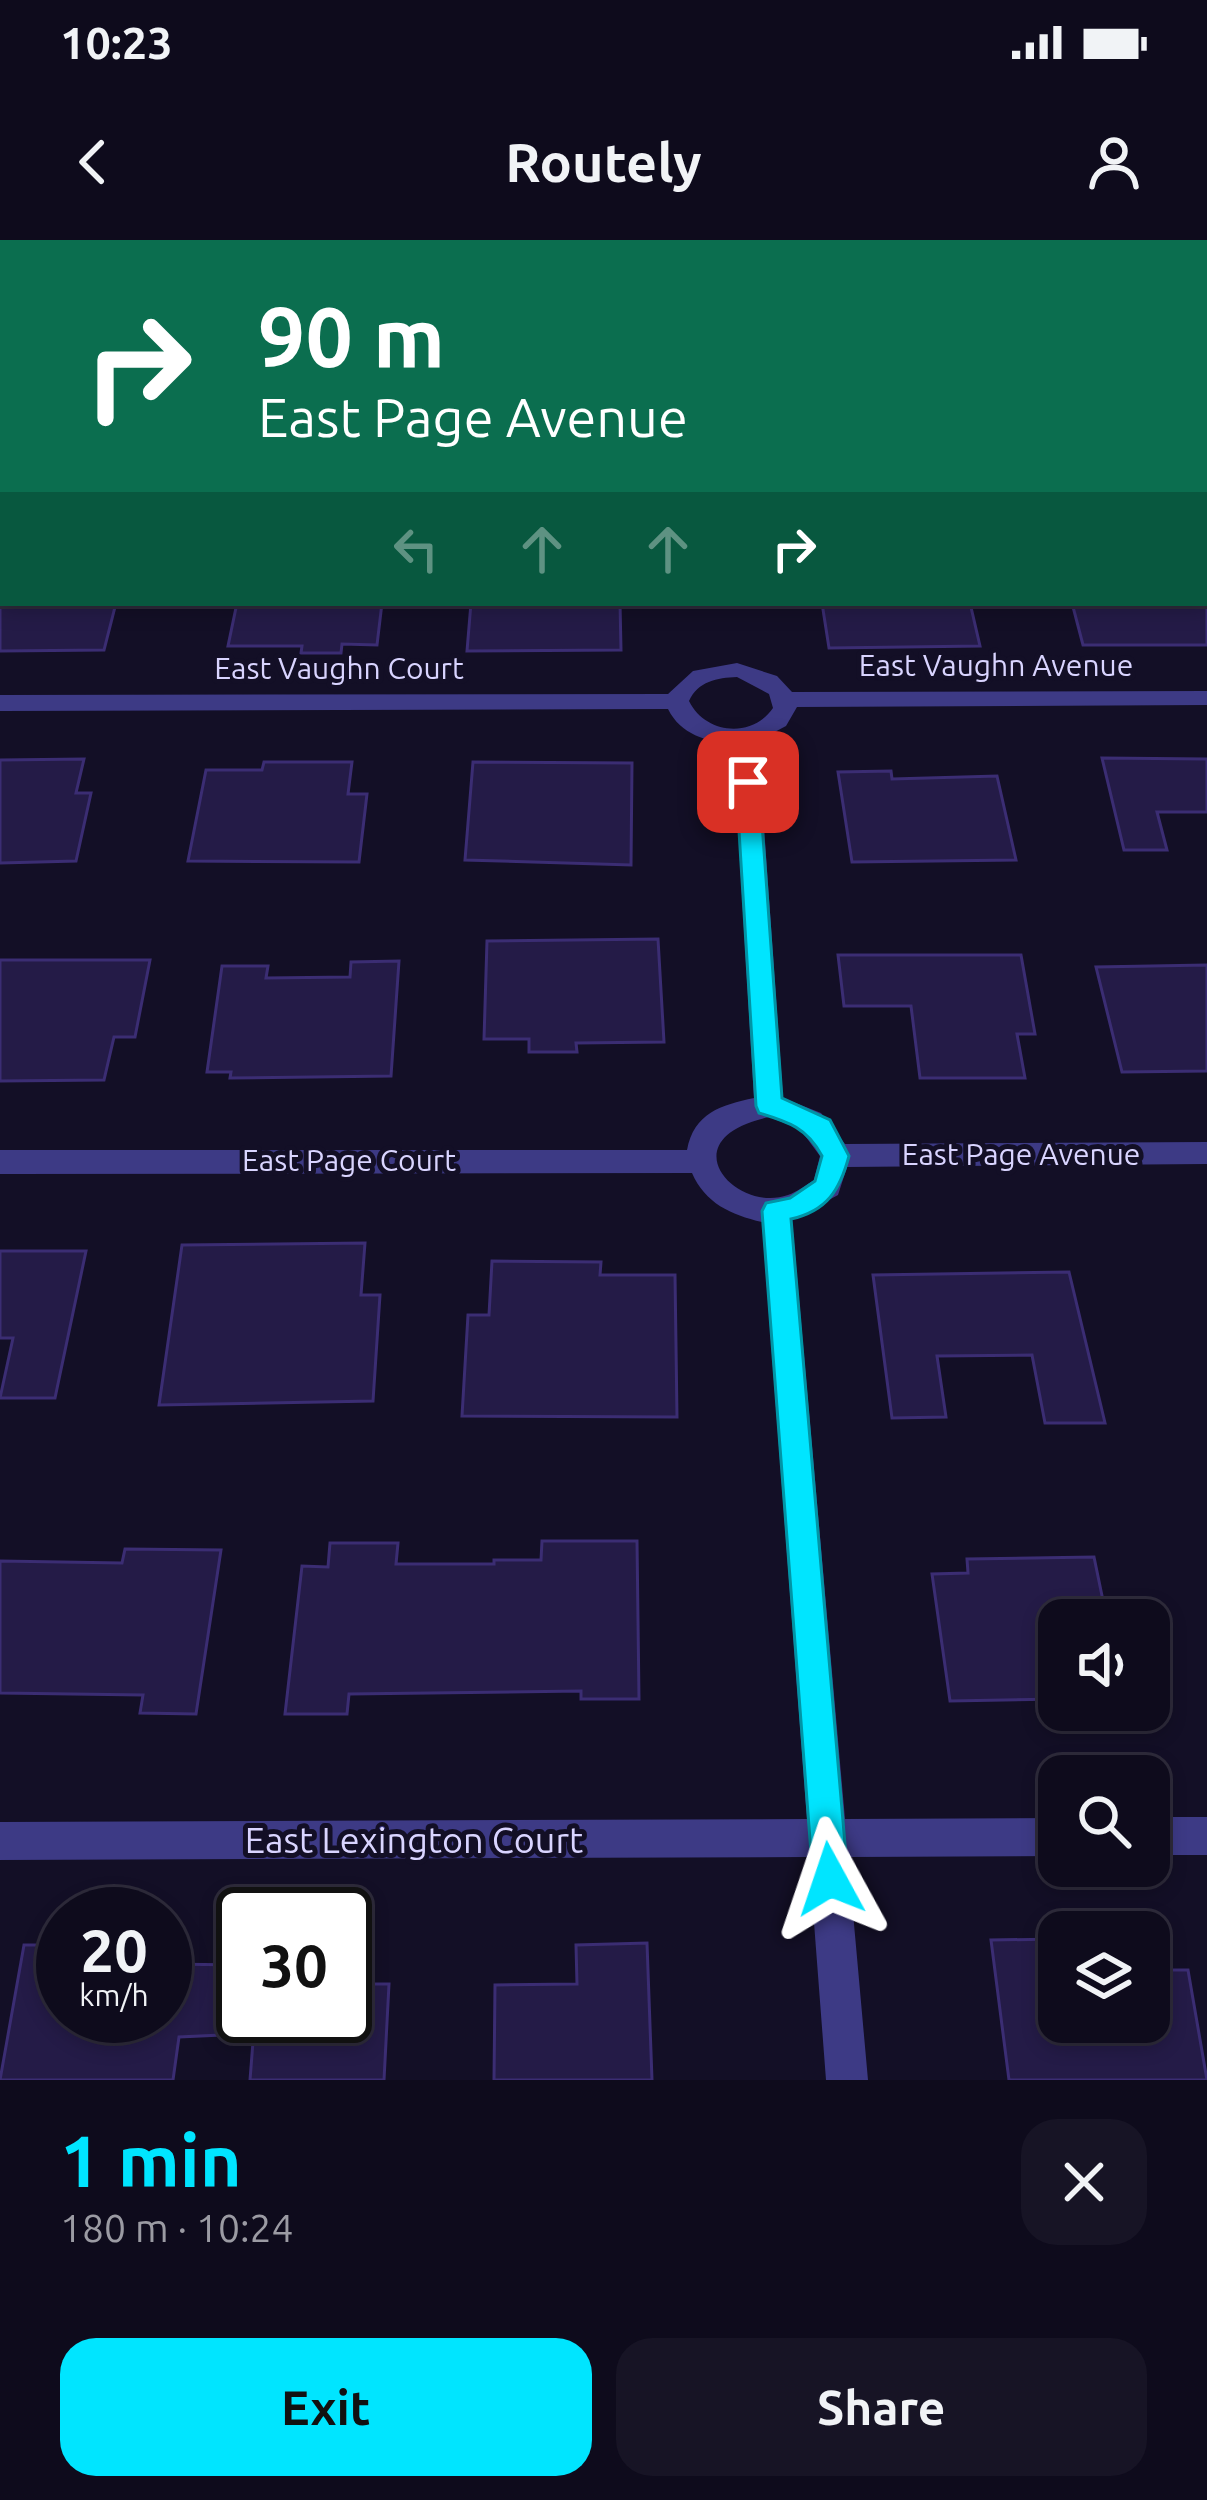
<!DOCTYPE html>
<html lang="en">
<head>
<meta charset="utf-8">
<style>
	body { margin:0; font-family:Ubuntu,sans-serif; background:#171425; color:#f1f3f6; height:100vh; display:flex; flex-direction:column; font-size:45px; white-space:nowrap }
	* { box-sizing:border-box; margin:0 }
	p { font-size:39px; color:#9b9ba3 }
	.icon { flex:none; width:66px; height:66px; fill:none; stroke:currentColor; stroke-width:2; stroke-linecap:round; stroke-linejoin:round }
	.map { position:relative; height:1840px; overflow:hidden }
	.side { display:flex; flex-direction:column; background:#0e0b1c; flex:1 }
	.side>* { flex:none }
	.hud { position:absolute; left:0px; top:0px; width:1209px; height:366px; box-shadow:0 6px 18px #0003,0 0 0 3px #2e2b3b; background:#0b6e4f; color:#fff; overflow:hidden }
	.controls { position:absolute; left:1038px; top:1359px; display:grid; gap:24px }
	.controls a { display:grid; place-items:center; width:132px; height:132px; border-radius:24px; background:#0e0b1c; box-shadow:0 6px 18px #0003,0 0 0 3px #2e2b3b; font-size:60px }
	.speed { position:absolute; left:36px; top:1647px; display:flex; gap:24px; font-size:60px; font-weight:700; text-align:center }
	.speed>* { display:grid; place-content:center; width:156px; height:156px; border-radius:50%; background:#0e0b1c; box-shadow:0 6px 18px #0003,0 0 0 3px #2e2b3b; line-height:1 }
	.speed small { font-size:30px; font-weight:400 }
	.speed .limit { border:6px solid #111; border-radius:18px; background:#fff; color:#111 }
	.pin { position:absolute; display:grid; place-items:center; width:102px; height:102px; color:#fff; margin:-51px; border-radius:24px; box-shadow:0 6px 18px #0006 }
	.me { position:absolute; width:132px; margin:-66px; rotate:355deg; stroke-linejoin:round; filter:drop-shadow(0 0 9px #0008) }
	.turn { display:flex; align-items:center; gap:42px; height:252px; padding:0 60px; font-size:54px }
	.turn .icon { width:156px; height:156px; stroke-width:2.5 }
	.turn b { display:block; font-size:84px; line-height:102px }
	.lanes { display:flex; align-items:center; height:114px; padding:0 60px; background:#0003; justify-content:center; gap:60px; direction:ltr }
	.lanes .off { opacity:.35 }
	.round { display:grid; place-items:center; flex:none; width:126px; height:126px; border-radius:36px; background:#171425 }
	.summary { display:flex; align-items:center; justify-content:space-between; height:204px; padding:0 60px }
	h1 { font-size:72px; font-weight:700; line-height:90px; color:#00e5ff }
	.button { display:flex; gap:24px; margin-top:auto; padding:24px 60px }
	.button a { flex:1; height:138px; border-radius:36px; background:#00e5ff; color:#111; font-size:48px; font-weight:700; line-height:138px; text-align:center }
	.button a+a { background:#171425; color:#f1f3f6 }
	.status { display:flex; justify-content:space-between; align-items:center; height:84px; padding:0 60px; background:#0e0b1c; direction:ltr }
	.status svg { height:33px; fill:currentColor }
	header { display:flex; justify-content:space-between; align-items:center; height:156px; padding:0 60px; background:#0e0b1c; font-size:54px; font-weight:700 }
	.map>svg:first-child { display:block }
	.building { fill:#241b47; stroke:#3b2d73; stroke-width:3 }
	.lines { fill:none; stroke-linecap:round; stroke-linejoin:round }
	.street { fill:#3d3a85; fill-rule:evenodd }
	.route { fill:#00e5ff; stroke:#0095a6; stroke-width:3 }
	.labels { text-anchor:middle; stroke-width:10; stroke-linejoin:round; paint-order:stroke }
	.street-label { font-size:30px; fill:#d9d4ff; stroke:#130f26 }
	.near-street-label { font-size:36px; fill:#d9d4ff; stroke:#130f26 }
</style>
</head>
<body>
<div class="status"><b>10:23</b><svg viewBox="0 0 49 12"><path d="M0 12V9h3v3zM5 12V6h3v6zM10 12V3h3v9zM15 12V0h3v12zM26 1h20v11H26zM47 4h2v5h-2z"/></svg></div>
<header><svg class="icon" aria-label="back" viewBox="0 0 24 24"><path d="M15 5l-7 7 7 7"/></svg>Routely<svg class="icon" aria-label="person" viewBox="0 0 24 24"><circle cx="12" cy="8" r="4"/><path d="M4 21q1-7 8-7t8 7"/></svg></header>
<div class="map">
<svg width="1207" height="1840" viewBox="0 0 1207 1840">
	<rect width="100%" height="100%" fill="#130f26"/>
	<!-- building -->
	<path class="building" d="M0,363H116L104,410L0,411Z
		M237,363H382L377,405L342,404L341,413H301L302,406H228Z
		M471,363H620L621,410L467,411Z
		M822,363H970L980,406L829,408Z
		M1072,363H1207V405H1083Z
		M1102,518L1207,519V572H1157L1167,610H1124Z
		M84,519L76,553H91L76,621L0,623V520Z
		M264,522H352L348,554H367L359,622L188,621L206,530H262Z
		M473,522L632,523L631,625L465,620Z
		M891,531L892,539L997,536L1016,620L852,622L838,532Z
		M658,699L664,802L576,803L577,812H529V799H484L487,701Z
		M838,715H1021L1035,794H1017L1025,838H920L911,766H844Z
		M0,720H150L135,797H114L104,840L0,841Z
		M399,721L391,836L230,838L231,832H207L222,726H268L266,738L350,737L351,722Z
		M1207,725V831L1122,832L1096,727Z
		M365,1003L361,1055H380L373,1161L159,1165L182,1005Z
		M0,1011H86L55,1158H0L13,1098H0Z
		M492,1021L601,1022L600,1035H675L677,1177L462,1176L468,1075H489Z
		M1069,1032L1105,1183H1045L1032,1115L937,1116L946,1177L892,1178L873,1035Z
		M542,1301H637L639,1459H581V1451L349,1454L347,1474H285L302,1326L328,1327L330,1303H398L396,1324H494V1320H541Z
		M125,1309L221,1310L196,1474L140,1473L143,1455L0,1453V1321L122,1323Z
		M1094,1317L1107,1380H1059V1459L950,1461L932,1334L968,1333L967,1319Z
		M1059,1699V1782H1149V1730H1188L1207,1840H1009L991,1700Z
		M647,1703L652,1840H494L495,1745L577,1744L576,1705Z
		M24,1705H63V1776H165V1724L243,1725V1794L179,1797L173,1840H0Z
		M345,1744H389L384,1840H250L255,1776H345Z"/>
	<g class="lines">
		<!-- street -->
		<path class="street" d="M1206,107H1207V119H1206Z
			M0,114H3V126H0Z
			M737,423L777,436L792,452L1207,451V465L797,467L786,486L758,501L783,858L821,873L845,904L1207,902V924L847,927L838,955L792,980L845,1579L1059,1578V1616L848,1617L868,1840H826L809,1617L0,1620V1582L807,1579L762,982C731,975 705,963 692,933L0,934V910H687C694,873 721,865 754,858L733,504C706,501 681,495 668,469L0,471V455L668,454L693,431ZM737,437L769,454L773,468C752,499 705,494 689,461C698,441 717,438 737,437ZM769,877L800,889L820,916L814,940C806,945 797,952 788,955C736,974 667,899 769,877Z
			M1149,1577H1207V1615H1149Z"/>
	</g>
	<!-- route -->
	<path class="route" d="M748,535L759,542L782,858L830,880L849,916C840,950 827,971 791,979L848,1639L843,1651L830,1657L818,1651L813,1639L762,971L766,963L790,958L815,941L822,916C807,888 789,882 759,873L756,866L736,542Z"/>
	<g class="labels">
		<!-- street labels -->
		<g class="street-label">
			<text x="996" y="436">East Vaughn Avenue</text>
			<text x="339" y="439">East Vaughn Court</text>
			<text x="1021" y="925">East Page Avenue</text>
			<text x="349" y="931">East Page Court</text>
		</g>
		<!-- near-street labels -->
		<g class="near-street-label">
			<text x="414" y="1613">East Lexington Court</text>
		</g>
	</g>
</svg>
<div class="controls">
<a><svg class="icon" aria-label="sound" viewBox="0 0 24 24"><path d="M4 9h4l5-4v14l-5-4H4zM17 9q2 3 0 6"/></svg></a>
<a><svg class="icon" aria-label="search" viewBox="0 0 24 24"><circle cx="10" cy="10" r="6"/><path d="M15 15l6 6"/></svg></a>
<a><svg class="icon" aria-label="layers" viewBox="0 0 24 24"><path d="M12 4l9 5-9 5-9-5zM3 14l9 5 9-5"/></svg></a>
</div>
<div class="speed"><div>20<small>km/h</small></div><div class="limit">30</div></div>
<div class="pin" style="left:748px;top:542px;background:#d93025"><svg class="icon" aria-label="arrive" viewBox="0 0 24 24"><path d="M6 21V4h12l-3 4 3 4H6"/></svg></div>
<svg class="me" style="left:830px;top:1639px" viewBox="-20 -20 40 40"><path d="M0-17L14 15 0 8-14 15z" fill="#00e5ff" stroke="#fff" stroke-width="4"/></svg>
<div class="hud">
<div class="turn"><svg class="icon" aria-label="right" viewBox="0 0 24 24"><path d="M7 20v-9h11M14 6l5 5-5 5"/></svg><div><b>90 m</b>East Page Avenue</div></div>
<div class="lanes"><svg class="icon off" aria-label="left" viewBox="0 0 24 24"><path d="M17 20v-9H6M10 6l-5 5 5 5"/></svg><svg class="icon off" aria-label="ahead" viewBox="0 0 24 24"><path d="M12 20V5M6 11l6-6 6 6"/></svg><svg class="icon off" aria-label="ahead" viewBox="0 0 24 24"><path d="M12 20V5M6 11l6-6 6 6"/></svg><svg class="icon" aria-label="right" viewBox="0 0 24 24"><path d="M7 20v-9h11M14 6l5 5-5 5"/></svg></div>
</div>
</div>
<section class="side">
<div class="summary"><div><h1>1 min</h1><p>180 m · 10:24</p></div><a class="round"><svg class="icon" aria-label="close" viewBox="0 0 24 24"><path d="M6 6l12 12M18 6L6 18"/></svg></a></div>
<div class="button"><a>Exit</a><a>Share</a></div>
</section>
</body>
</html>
